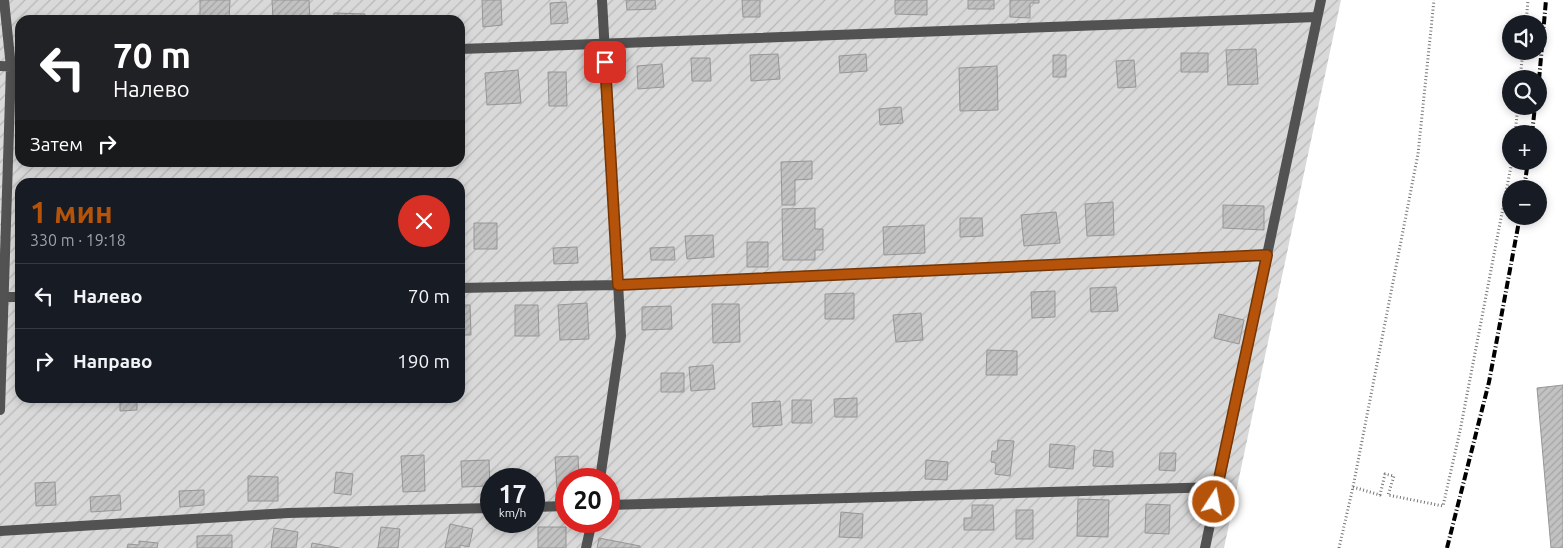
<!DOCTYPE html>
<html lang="ru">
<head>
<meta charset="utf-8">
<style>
	body { margin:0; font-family:Ubuntu,sans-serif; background:#20242c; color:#f1f3f6; height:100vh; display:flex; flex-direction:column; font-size:19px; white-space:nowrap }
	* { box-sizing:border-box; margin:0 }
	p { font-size:16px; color:#9ea1a6 }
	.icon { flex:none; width:28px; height:28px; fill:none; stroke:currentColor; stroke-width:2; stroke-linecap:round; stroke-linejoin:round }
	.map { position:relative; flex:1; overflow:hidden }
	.panel { position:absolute; left:15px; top:178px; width:450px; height:225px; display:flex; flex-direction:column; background:#171b24; border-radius:15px; box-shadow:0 2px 8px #0003 }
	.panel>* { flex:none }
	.guide { position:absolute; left:15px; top:15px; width:450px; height:152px; border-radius:15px; box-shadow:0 2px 8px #0003; background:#202124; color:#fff; overflow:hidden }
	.fabs { position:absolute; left:1502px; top:15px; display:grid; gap:10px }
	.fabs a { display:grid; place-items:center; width:45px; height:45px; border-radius:50%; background:#171b24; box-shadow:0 2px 8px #0003; font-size:25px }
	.speed { position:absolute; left:480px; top:468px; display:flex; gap:10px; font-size:25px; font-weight:700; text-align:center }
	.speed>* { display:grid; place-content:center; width:65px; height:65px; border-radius:50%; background:#171b24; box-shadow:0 2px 8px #0003; line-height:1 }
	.speed small { font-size:12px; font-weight:400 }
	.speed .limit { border:8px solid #d22; background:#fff; color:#111 }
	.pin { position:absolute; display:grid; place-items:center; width:42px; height:42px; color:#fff; margin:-21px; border-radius:10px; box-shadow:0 2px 8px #0006 }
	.me { position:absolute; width:55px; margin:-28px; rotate:11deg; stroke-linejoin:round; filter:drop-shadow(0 0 4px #0008) }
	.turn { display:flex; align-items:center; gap:18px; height:105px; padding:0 15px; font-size:22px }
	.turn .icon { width:65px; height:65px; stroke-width:2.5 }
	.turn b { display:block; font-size:35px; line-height:42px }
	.then { display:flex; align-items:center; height:48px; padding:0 15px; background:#0003; gap:10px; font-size:19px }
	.round { display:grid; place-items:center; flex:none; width:52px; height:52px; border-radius:26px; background:#20242c }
	.overview { display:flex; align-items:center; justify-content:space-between; height:85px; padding:0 15px }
	h1 { font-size:30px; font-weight:600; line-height:38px; color:#b45309 }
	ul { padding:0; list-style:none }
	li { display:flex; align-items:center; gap:15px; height:65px; padding:0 15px; border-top:1px solid #363941 }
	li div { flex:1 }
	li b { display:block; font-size:19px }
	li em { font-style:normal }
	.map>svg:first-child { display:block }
	.garden { fill:url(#garden-furrows); fill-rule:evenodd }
	.building { fill:url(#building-hatch); stroke:#969696 }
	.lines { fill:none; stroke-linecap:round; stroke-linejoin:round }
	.path { stroke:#747474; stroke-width:3; stroke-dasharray:1 2.5; stroke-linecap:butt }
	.service { stroke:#525252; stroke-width:10 }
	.rail { stroke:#000; stroke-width:4; stroke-dasharray:8 2.5 1 2.5; stroke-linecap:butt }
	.route-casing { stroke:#753606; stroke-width:12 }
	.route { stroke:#b45309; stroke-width:9 }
</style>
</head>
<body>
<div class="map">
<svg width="1563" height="548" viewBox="0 0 1563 548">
	<defs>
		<pattern id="garden-furrows" width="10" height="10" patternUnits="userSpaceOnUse" patternTransform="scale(1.25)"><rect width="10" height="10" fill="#d9d9d9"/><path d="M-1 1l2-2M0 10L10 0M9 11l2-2" fill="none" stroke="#b8b8b8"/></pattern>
		<pattern id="building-hatch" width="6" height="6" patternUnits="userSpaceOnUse" patternTransform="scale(1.25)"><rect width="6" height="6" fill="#c2c2c2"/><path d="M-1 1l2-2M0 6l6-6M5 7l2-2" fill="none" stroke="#a5a5a5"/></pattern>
	</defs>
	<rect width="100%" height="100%" fill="#fff"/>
	<!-- garden -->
	<path class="garden" d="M0,0H1341L1224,548H0ZM20,20H460V162H20ZM20,182H460V398H20ZM491,479H534V521H491ZM566,479H609V521H566Z"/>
	<!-- building -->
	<path class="building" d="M200,0H230L229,20H200Z
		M272,0H309L310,20H273Z
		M482,0H501L502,25L483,27Z
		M626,0H655L656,9L627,10Z
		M742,0H760V17H743Z
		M895,0H927V15L895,14Z
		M968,0H994V9H968Z
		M1010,0H1039V3H1030V18L1010,17Z
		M566,2L568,23L551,24L550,3Z
		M334,13L365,14V20H333Z
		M1256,49L1258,84L1228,85L1226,50Z
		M1181,53H1208V72H1181Z
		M778,54L780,79L751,81L750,55Z
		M866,54L867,71L840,73L839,56Z
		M1053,55H1066V77H1053Z
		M691,58H710L711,81H692Z
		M1134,60L1136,87L1118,88L1116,61Z
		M662,64L664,87L638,89L637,66Z
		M997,66L998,110L960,111L959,68Z
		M518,70L521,103L487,105L485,73Z
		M548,72H566L567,106H549Z
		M901,107L903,123L880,125L879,109Z
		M812,161V179L795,180V205H782L781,162Z
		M1113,202L1114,235L1087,236L1085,204Z
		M1223,205L1264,206V230L1223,228Z
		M815,208V229H823V250H815V260H783L782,209Z
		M1056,212L1060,243L1024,246L1021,215Z
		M960,218H982L983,236L960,237Z
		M474,223H497V249H474Z
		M924,225L925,253L884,255L883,227Z
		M713,235L714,257L687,259L685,236Z
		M747,242H768V267H747Z
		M577,247L578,263L554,264L553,248Z
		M674,247L675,260H651L650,248Z
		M1116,287L1118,311L1091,312L1090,288Z
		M1055,291V317L1032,318L1031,292Z
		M854,293V319H825V294Z
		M587,303L589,339L560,340L558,305Z
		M712,304H739L740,342L713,343Z
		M460,305H470L471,335H460Z
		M515,305H538L539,336H515Z
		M671,306L672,329L642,330V307Z
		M921,313L923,340L896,342L893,315Z
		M1219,314L1244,320L1239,344L1214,338Z
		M987,350L1017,351V375H986Z
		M713,365L715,389L691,391L689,367Z
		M661,373H684V392H661Z
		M1563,385V548H1551L1537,388Z
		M120,398H137V410L120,411Z
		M857,398V417H835L834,399Z
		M792,400H811L812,423H792Z
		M780,401L782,425L753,427L752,403Z
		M998,440L1014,441L1010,476L995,474L996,463L991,462L992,451H997Z
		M1050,444L1075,446L1073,469L1049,467Z
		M1094,450L1113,452V467L1093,466Z
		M1160,453H1176L1175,471L1159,470Z
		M424,455L425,491L403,492L401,456Z
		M578,456L579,479H566V489H557L555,457Z
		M489,460L490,486L462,487L461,461Z
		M926,460L948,462L947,480L925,479Z
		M336,472L353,474L351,495L334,493Z
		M248,476L278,477V501H248Z
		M55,482L56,505L36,506L35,483Z
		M204,490V505L180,507L179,491Z
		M120,495L121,510L91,512L90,497Z
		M1078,499L1109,500L1108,537L1077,536Z
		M1146,504L1170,505L1169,534L1145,533Z
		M972,505H993L994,530H964V518H972Z
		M1016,510H1033V539H1016Z
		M841,512L863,514L862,538L839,537Z
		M450,524L473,529L469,547L460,545V548H445Z
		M381,527L400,529L398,548H378Z
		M538,527H566V548H538Z
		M274,528L298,532L296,548H271Z
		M232,535V548H197V536Z
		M599,538L640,546V548H597Z
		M139,541L158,543L157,548H127L128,544L139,545Z
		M312,543L339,548H311Z"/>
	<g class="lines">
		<!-- path -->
		<path class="path" d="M1526,24L1528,0
			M1520,79L1523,51
			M1515,134L1518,106
			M1353,487L1380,495L1385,474L1394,476L1388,495L1443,506L1460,431L1512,161
			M1339,548L1353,487L1418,154L1434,0"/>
		<!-- service -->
		<path class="service" d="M460,49L1316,17
			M0,66L20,67
			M460,288L618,285L1267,255
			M4,297H20
			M0,410L11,67L4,0
			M600,479L621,336L602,0
			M609,505L1217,487
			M534,507L566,506
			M0,531L288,513L491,508
			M586,548L592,521
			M1205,548L1321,0"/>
		<!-- rail -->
		<path class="rail" d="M1539,80L1546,0
			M1532,134L1535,106
			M1524,189L1528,161
			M1447,548L1489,382L1520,216"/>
	</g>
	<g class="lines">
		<defs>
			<path id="route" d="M605,62L618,285L1267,255L1214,502"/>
		</defs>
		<!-- route casing -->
		<use href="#route" class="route-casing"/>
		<!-- route -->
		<use href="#route" class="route"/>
	</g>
</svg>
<div class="fabs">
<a><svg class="icon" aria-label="sound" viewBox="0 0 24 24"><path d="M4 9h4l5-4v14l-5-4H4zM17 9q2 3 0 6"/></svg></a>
<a><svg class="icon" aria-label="search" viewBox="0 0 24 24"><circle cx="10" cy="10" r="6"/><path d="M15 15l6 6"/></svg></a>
<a>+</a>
<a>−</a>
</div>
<div class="speed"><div>17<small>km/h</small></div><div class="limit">20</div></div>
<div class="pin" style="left:605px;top:62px;background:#d93025"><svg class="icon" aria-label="arrive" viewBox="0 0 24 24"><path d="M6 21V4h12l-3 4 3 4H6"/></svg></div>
<svg class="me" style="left:1214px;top:502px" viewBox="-20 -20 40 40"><circle r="17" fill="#b45309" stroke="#fff" stroke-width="3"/><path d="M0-11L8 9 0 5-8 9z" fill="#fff"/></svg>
<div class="guide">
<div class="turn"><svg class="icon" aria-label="left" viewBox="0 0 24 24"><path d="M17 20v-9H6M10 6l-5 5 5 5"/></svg><div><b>70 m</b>Налево</div></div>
<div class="then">Затем<svg class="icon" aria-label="right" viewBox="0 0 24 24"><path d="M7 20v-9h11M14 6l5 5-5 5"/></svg></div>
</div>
<section class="panel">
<div class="overview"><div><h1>1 мин</h1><p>330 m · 19:18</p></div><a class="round" style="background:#d93025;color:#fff"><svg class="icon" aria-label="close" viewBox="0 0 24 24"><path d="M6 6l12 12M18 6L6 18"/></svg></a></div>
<ul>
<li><svg class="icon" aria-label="left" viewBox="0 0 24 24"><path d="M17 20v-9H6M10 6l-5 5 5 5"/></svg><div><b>Налево</b></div><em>70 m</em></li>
<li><svg class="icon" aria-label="right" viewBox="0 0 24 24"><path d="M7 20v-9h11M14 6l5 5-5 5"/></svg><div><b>Направо</b></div><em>190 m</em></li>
</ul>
</section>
</div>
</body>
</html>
